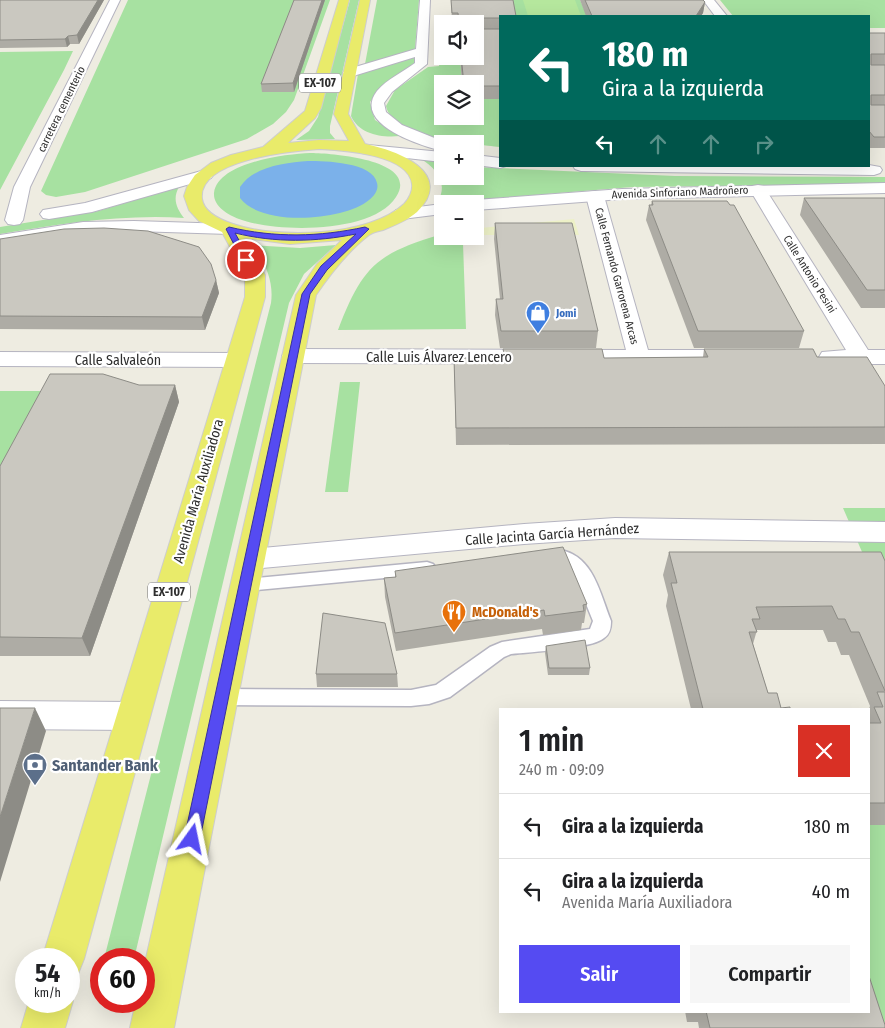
<!DOCTYPE html>
<html lang="es">
<head>
<meta charset="utf-8">
<style>
	body { margin:0; font-family:"Fira Sans Condensed",sans-serif; background:#f6f6f6; color:#202124; height:100vh; display:flex; flex-direction:column; font-size:19px; white-space:nowrap }
	* { box-sizing:border-box; margin:0 }
	p { font-size:16px; color:#757577 }
	.icon { flex:none; width:28px; height:28px; fill:none; stroke:currentColor; stroke-width:2; stroke-linecap:round; stroke-linejoin:round }
	.map { position:relative; flex:1; overflow:hidden }
	.sheet { position:absolute; left:499px; top:708px; width:371px; height:305px; display:flex; flex-direction:column; background:#fff; border-radius:0px; box-shadow:0 5px 20px #0002 }
	.sheet>* { flex:none }
	.hud { position:absolute; left:499px; top:15px; width:371px; height:152px; border-radius:0px; box-shadow:0 5px 20px #0002; background:#00695c; color:#fff; overflow:hidden }
	.buttons { position:absolute; left:434px; top:15px; display:grid; gap:10px }
	.buttons a { display:grid; place-items:center; width:50px; height:50px; border-radius:0px; background:#fff; box-shadow:0 5px 20px #0002; font-size:25px }
	.speed { position:absolute; left:15px; top:948px; display:flex; gap:10px; font-size:25px; font-weight:700; text-align:center }
	.speed>* { display:grid; place-content:center; width:65px; height:65px; border-radius:50%; background:#fff; box-shadow:0 5px 20px #0002; line-height:1 }
	.speed small { font-size:12px; font-weight:400 }
	.speed .limit { border:8px solid #d22; background:#fff; color:#111 }
	.pin { position:absolute; display:grid; place-items:center; width:42px; height:42px; color:#fff; margin:-21px; border:2px solid #fff; border-radius:50%; box-shadow:0 1px 5px #0007 }
	.me { position:absolute; width:55px; margin:-28px; rotate:12deg; stroke-linejoin:round; filter:drop-shadow(0 0 4px #0008) }
	.turn { display:flex; align-items:center; gap:18px; height:105px; padding:0 20px; font-size:22px }
	.turn .icon { width:65px; height:65px; stroke-width:2.5 }
	.turn b { display:block; font-size:35px; line-height:42px }
	.lanes { display:flex; align-items:center; height:48px; padding:0 20px; background:#0003; justify-content:center; gap:25px; direction:ltr }
	.lanes .off { opacity:.35 }
	.round { display:grid; place-items:center; flex:none; width:52px; height:52px; border-radius:0px; background:#f6f6f6 }
	.headline { display:flex; align-items:center; justify-content:space-between; height:85px; padding:0 20px }
	h1 { font-size:30px; font-weight:600; line-height:38px }
	.action { display:flex; gap:10px; margin-top:auto; padding:10px 20px }
	.action a { flex:1; height:58px; border-radius:0px; background:#554bf2; color:#fff; font-size:20px; font-weight:600; line-height:58px; text-align:center }
	.action a+a { background:#f6f6f6; color:#202124 }
	ul { padding:0; list-style:none }
	li { display:flex; align-items:center; gap:15px; height:65px; padding:0 20px; border-top:1px solid #e0e0e0 }
	li div { flex:1 }
	li b { display:block; font-size:19px }
	li em { font-style:normal }
	.map>svg:first-child { display:block }
	.green { fill:#a7e1a1 }
	.sand { fill:#edf1c7 }
	.pitch { fill:#b6e89e }
	.water { fill:#7bb1ea }
	.lines { fill:none; stroke-linecap:round; stroke-linejoin:round }
	.lane-casing { stroke:#b5b4c0; stroke-width:3 }
	.street-casing { stroke:#b5b4c0; stroke-width:2 }
	.secondary-casing { stroke:#b5b4c0; stroke-width:2 }
	.primary-casing { stroke:#cdcdcd; stroke-width:2 }
	.lane { fill:#fff; fill-rule:evenodd }
	.street { fill:#fff; fill-rule:evenodd }
	.secondary { fill:#fff; fill-rule:evenodd }
	.primary { fill:#e9eb6a; fill-rule:evenodd }
	.wall { fill:#aeaca5 }
	.shaded-wall { fill:#8d8c86 }
	.building { fill:#cac8c0; stroke:#8d8c86 }
	.route { fill:#554bf2; stroke:#37319d }
	.labels { text-anchor:middle; stroke-width:4.5; stroke-linejoin:round; paint-order:stroke }
	.far-street-label { font-size:11px; fill:#2e2e2e; stroke:#fff }
	.far-shop-label { font-size:11px; font-weight:bold; fill:#366cbe; stroke:#fff; text-anchor:start }
	.shield { fill:#fff; stroke:#6d6d6d; stroke-width:1 }
	.shield-label { font-size:12px; font-weight:bold; fill:#2e2e2e }
	.street-label { font-size:14px; fill:#2e2e2e; stroke:#fff }
	.food-label { font-size:14px; font-weight:bold; fill:#c56008; stroke:#fff; text-anchor:start }
	.near-service-label { font-size:16px; font-weight:bold; fill:#4e5e75; stroke:#fff; text-anchor:start }
</style>
</head>
<body>
<div class="map">
<svg width="885" height="1028" viewBox="0 0 885 1028">
	<rect width="100%" height="100%" fill="#eeece1"/>
	<!-- green -->
	<path class="green" d="M128,0H330L294,100L286,112L273,124L247,139L85,192L56,197L46,195L41,191Z
		M350,0H359L330,126V133L335,139L296,140L309,131L318,117Z
		M377,0H419L415,50L367,65L365,64Z
		M505,0H580L587,16H513Z
		M720,0H885V28H869V16H733Z
		M73,51L64,70L0,190V52Z
		M440,52H442V56H460L462,84H442V116H475V99H500V147C474,144 392,138 386,106L395,90L428,67L439,66Z
		M410,58H414L415,64L378,92L370,102L375,120L400,136C381,138 359,134 351,116L358,74Z
		M310,153C328,153 421,159 396,197C373,234 275,233 239,219C228,215 213,206 214,193C218,162 286,154 310,153Z
		M421,159L442,163V176H475V167L675,176L885,177V184L632,187L437,203C449,184 437,169 421,159Z
		M179,187C172,199 177,209 184,218C122,214 61,224 0,234V227L98,211Z
		M439,235L456,237L463,243L466,329L338,330C362,268 375,254 439,235Z
		M252,245L300,248L336,245L304,274L289,303L134,959H104L271,303C274,281 265,262 252,245Z
		M340,382H360L348,492H325Z
		M0,391H56L0,497Z
		M843,508H885V605Z
		M869,825H885V1028L869,1011Z"/>
	<!-- sand -->
	<path class="sand" d="M574,219L579,235H480V228Z"/>
	<!-- pitch -->
	<path class="pitch" d="M523,0H575L581,16H528Z"/>
	<!-- water -->
	<path class="water" d="M308,161C325,161 373,162 377,183C379,190 374,196 369,200C344,221 261,227 240,198V187C254,166 285,163 308,161Z"/>
	<g class="lines">
		<defs>
			<path id="lane" d="M561,550C594,557 600,594 611,621C611,628 610,634 604,638C591,649 531,652 511,654L504,657L450,697L429,704L411,706L221,705L214,703L211,697L214,691L221,689L411,690L436,685L490,647L502,642L590,629L593,621L573,572L564,563L540,561L537,557L540,553Z
				M427,562L433,564L436,568L433,572L427,574L245,591L239,590L236,585L239,580L245,579Z"/>
			<path id="street" d="M110,0H120L30,187L23,220L20,224L14,225L8,224L5,220L14,187Z
				M420,0H430L427,64L392,92L384,103L386,112L402,125L447,143L442,144V151C419,145 352,124 377,91C387,79 403,72 415,63V57L350,77L343,73L345,70L416,49Z
				M703,0H714L727,16H715Z
				M758,185L764,186L766,190L868,350H885V364H830L822,362L819,357L822,352L846,350L750,190L752,186Z
				M595,191L601,192L604,196L648,350H739L747,352L750,357L747,362L739,364L293,363L285,361L282,356L285,351L293,349L626,350L586,196L589,192Z
				M0,352L236,353L244,355L247,360L244,365L236,367L0,366Z
				M615,518L885,522V542L615,538L524,544L251,569L241,566L237,559L241,552L251,549L524,524Z
				M0,701L133,702L145,706L150,716L145,726L133,730L0,729Z"/>
			<path id="secondary" d="M368,145L442,152V162L362,153L360,150L362,147Z
				M475,155L500,158V166H506L500,168L475,165Z
				M869,165L880,167L882,170L880,173L874,175L581,171L575,169L573,166Z
				M205,170L211,172L213,175L211,178L92,212L49,219L43,218L40,214L43,210L85,203Z
				M885,183V193L622,199L475,210V204H467L475,200L622,189Z
				M442,204V214L402,219L396,218L393,214L396,210L402,209Z
				M134,221L229,224L235,225L238,229L235,233L229,234L134,231L83,232L0,247V235L83,222Z"/>
			<path id="primary" d="M339,0H349L321,108L315,118L288,143L319,140L349,141L334,114L360,0H370L348,114L365,144C397,150 456,173 417,212C408,220 395,225 383,230C379,231 373,232 369,235C348,251 331,273 316,295L174,1028H130L136,1001H144V967L296,295L317,264L342,240L290,244L244,238L265,275V297L84,959L78,974L69,978V959H42L245,297V275L222,232L199,221L189,210L184,196L187,187L195,175L211,163L231,155L263,147L305,111ZM319,149C341,150 409,154 412,184C413,191 409,199 404,204C369,237 276,239 233,224C221,220 204,213 202,199C197,159 293,151 319,149Z
				M69,992L73,1001L65,1028H21L29,1001H69Z"/>
		</defs>
		<!-- lane casing -->
		<use href="#lane" class="lane-casing"/>
		<!-- street casing -->
		<use href="#street" class="street-casing"/>
		<!-- secondary casing -->
		<use href="#secondary" class="secondary-casing"/>
		<!-- primary casing -->
		<use href="#primary" class="primary-casing"/>
		<!-- lane -->
		<use href="#lane" class="lane"/>
		<!-- street -->
		<use href="#street" class="street"/>
		<!-- secondary -->
		<use href="#secondary" class="secondary"/>
		<!-- primary -->
		<use href="#primary" class="primary"/>
	</g>
	<!-- wall -->
	<path class="wall" d="M0,0H104L79,44H70L67,47L0,48Z
		M294,0H325L294,92H262L261,84Z
		M451,0L500,16V99H475V84H462L460,56H475V24H452Z
		M580,0H703L705,2L703,13L701,16H586Z
		M869,33H885V148H870L869,147Z
		M804,198H885V308H861L800,215Z
		M652,201L804,331L799,348H694L646,220L649,205H651Z
		M495,223L598,331L596,348H500L495,315L496,299H500L494,239Z
		M0,239L216,280L219,293L205,330L0,329Z
		M503,349L604,358L703,357L704,349L817,357L885,386V444L456,445L454,358H503Z
		M139,385H175L179,402L90,656H0V466Z
		M669,552L885,561V825H869V709L870,706L849,655H841L836,642H828L823,630H757L753,644L768,693L781,708L790,709H691L666,606L668,595L663,575Z
		M395,571L587,604L584,623H582L581,630L543,635L542,629L396,651L385,597L384,578L395,577Z
		M546,646L590,668L589,675H548L545,653Z
		M316,674H397L398,687H317Z
		M685,1011H869L885,1028H699L698,1022H687Z"/>
	<!-- shaded-wall -->
	<path class="shaded-wall" d="M98,0H104L79,44L77,35Z
		M322,0H325L294,92L293,83Z
		M705,2L703,13L701,16H696Z
		M68,36L70,44L67,47L65,39Z
		M216,280L219,293L205,330L202,317Z
		M175,385L179,402L90,656L82,638Z
		M35,708L46,731L0,882V817Z"/>
	<!-- building -->
	<path class="building" d="M0,0H98L77,35L68,36L65,39L0,40Z
		M294,0H322L293,83L261,84Z
		M451,0H513L516,16H500V18H475L473,19L474,24H459L458,13H452Z
		M585,0H703L705,2L696,16H592Z
		M475,29H500V86H475V84H464L461,56H475Z
		M869,33H885V54H871V65H885V95H871V105H885V137H874L869,131Z
		M804,198H885V290H867Z
		M652,201H727L730,205H734L804,331H698L649,205H653Z
		M495,223H572L598,331H501L496,299H503Z
		M104,228L148,231L199,247L211,264L216,280L202,317L0,316V239L64,229Z
		M503,349H602L604,358L708,357L704,349H813L817,357H867L885,386V427L456,428L454,358H505Z
		M50,374H103L139,385H175L82,638L0,637V466Z
		M563,547L587,604L583,605L584,611L545,616L544,610L395,633L384,578L396,577L395,571Z
		M669,552H881L885,561V691L859,632H851L845,619H838L832,606L756,607L760,619H752L757,632H749L768,693H777L781,708L790,707V709H703L671,583H677Z
		M323,613L385,623L397,674H316Z
		M585,640L590,668H549L546,646Z
		M877,692H885V803H869V723H881L874,707H883Z
		M0,708H35L0,817Z
		M869,976L885,1025V1028H710L706,1011H869Z"/>
	<!-- route -->
	<path class="route" d="M229,227C275,238 319,237 365,227L369,229L327,270L310,294L200,839L198,844L192,846L186,844L184,839L302,294L321,266L356,234C316,242 275,243 235,233L250,260L246,262L242,260L226,229Z"/>
	<!-- icons -->
	<defs>
		<symbol id="shop-pin" viewBox="-11 -11 22 30"><path d="M0 17L-7.5 6A9.5 9.5 0 1 1 7.5 6Z" fill="#3f7fe0" stroke="#fff"/><path d="M-5-2.5h2.3a2.7 3.5 0 0 1 5.4 0H5L5.5 6h-11ZM-1.5-2.5h3a1.5 2.3 0 0 0-3 0Z" fill="#fff"/></symbol>
		<symbol id="restaurant-pin" viewBox="-11 -11 22 30"><path d="M0 17L-7.5 6A9.5 9.5 0 1 1 7.5 6Z" fill="#e8710a" stroke="#fff"/><path d="M-5-6h1v4h1v-4h1v4h1v-4h1v5L-1.5 .5V6h-2V.5L-5-1ZM5-6V6H3V1.5H1.5Q1.5-4 5-6Z" fill="#fff"/></symbol>
		<symbol id="bank-pin" viewBox="-11 -11 22 30"><path d="M0 17L-7.5 6A9.5 9.5 0 1 1 7.5 6Z" fill="#5c6f8a" stroke="#fff"/><path d="M-6-4H6V4H-6ZM0-2.3a2.3 2.3 0 1 0 0 4.6a2.3 2.3 0 1 0 0-4.6Z" fill="#fff"/></symbol>
	</defs>
	<g fill-rule="evenodd">
		<use href="#shop-pin" x="524" y="299" width="28" height="38"/>
		<use href="#restaurant-pin" x="440" y="598" width="28" height="38"/>
		<use href="#bank-pin" x="21" y="751" width="28" height="38"/>
	</g>
	<g class="labels">
		<!-- far-street labels -->
		<g class="far-street-label">
			<text transform="translate(61 109) rotate(-64)" y="4">carretera cementerio</text>
			<text transform="translate(680 192) rotate(-2)" y="4">Avenida Sinforiano Madroñero</text>
			<text transform="translate(810 274) rotate(58)" y="4">Calle Antonio Pesini</text>
			<text transform="translate(617 276) rotate(75)" y="4">Calle Fernando Garrorena Arcas</text>
		</g>
		<!-- far-shop labels -->
		<g class="far-shop-label">
			<text x="556" y="317">Jomi</text>
		</g>
		<!-- shield labels -->
		<g class="shield">
			<rect x="299" y="73.5" width="42" height="19" rx="4"/>
			<rect x="148" y="582.5" width="42" height="19" rx="4"/>
		</g>
		<g class="shield-label">
			<text x="320" y="87">EX-107</text>
			<text x="169" y="596">EX-107</text>
		</g>
		<!-- street labels -->
		<g class="street-label">
			<text x="439" y="362">Calle Luis Álvarez Lencero</text>
			<text x="118" y="365">Calle Salvaleón</text>
			<text transform="translate(198 491) rotate(-74)" y="5">Avenida María Auxiliadora</text>
			<text transform="translate(552 534) rotate(-4)" y="5">Calle Jacinta García Hernández</text>
		</g>
		<!-- food labels -->
		<g class="food-label">
			<text x="472" y="617">McDonald's</text>
		</g>
		<!-- near-service labels -->
		<g class="near-service-label">
			<text x="52" y="771">Santander Bank</text>
		</g>
	</g>
</svg>
<div class="buttons">
<a><svg class="icon" aria-label="sound" viewBox="0 0 24 24"><path d="M4 9h4l5-4v14l-5-4H4zM17 9q2 3 0 6"/></svg></a>
<a><svg class="icon" aria-label="layers" viewBox="0 0 24 24"><path d="M12 4l9 5-9 5-9-5zM3 14l9 5 9-5"/></svg></a>
<a>+</a>
<a>−</a>
</div>
<div class="speed"><div>54<small>km/h</small></div><div class="limit">60</div></div>
<div class="pin" style="left:246px;top:260px;background:#d93025"><svg class="icon" aria-label="arrive" viewBox="0 0 24 24"><path d="M6 21V4h12l-3 4 3 4H6"/></svg></div>
<svg class="me" style="left:192px;top:839px" viewBox="-20 -20 40 40"><path d="M0-17L14 15 0 8-14 15z" fill="#554bf2" stroke="#fff" stroke-width="4"/></svg>
<div class="hud">
<div class="turn"><svg class="icon" aria-label="left" viewBox="0 0 24 24"><path d="M17 20v-9H6M10 6l-5 5 5 5"/></svg><div><b>180 m</b>Gira a la izquierda</div></div>
<div class="lanes"><svg class="icon" aria-label="left" viewBox="0 0 24 24"><path d="M17 20v-9H6M10 6l-5 5 5 5"/></svg><svg class="icon off" aria-label="ahead" viewBox="0 0 24 24"><path d="M12 20V5M6 11l6-6 6 6"/></svg><svg class="icon off" aria-label="ahead" viewBox="0 0 24 24"><path d="M12 20V5M6 11l6-6 6 6"/></svg><svg class="icon off" aria-label="right" viewBox="0 0 24 24"><path d="M7 20v-9h11M14 6l5 5-5 5"/></svg></div>
</div>
<section class="sheet">
<div class="headline"><div><h1>1 min</h1><p>240 m · 09:09</p></div><a class="round" style="background:#d93025;color:#fff"><svg class="icon" aria-label="close" viewBox="0 0 24 24"><path d="M6 6l12 12M18 6L6 18"/></svg></a></div>
<ul>
<li><svg class="icon" aria-label="left" viewBox="0 0 24 24"><path d="M17 20v-9H6M10 6l-5 5 5 5"/></svg><div><b>Gira a la izquierda</b></div><em>180 m</em></li>
<li><svg class="icon" aria-label="left" viewBox="0 0 24 24"><path d="M17 20v-9H6M10 6l-5 5 5 5"/></svg><div><b>Gira a la izquierda</b><p>Avenida María Auxiliadora</p></div><em>40 m</em></li>
</ul>
<div class="action"><a>Salir</a><a>Compartir</a></div>
</section>
</div>
</body>
</html>
